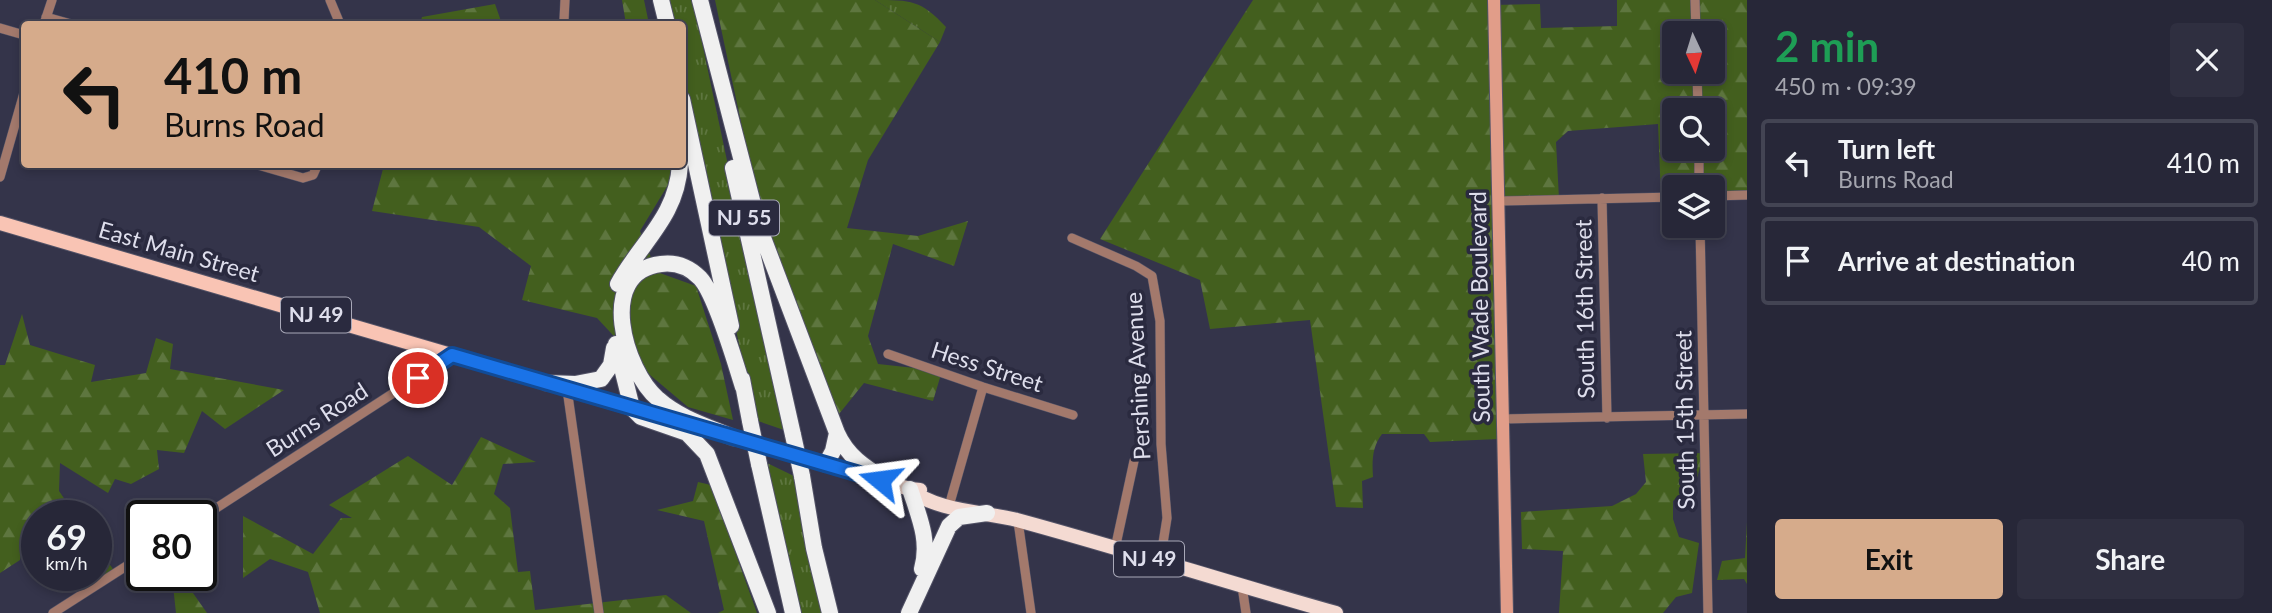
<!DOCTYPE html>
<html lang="en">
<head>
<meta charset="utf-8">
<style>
	body { margin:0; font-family:Lato,sans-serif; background:#2f2f40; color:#f1f3f6; height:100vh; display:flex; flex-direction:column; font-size:26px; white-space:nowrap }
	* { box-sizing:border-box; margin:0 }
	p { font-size:23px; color:#a4a5ae }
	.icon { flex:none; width:38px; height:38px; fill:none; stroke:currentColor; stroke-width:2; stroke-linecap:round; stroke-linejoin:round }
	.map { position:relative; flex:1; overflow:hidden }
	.details { display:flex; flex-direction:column; background:#272738; width:525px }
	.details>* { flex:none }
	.hud { position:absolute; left:21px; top:21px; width:665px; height:147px; border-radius:7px; box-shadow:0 4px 10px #0003,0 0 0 2px #434453; background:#d6ab8b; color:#111; overflow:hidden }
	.needle { width:46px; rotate:176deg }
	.fabs { position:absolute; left:1662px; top:21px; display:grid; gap:14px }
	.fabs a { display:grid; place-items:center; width:63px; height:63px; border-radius:7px; background:#272738; box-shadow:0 4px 10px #0003,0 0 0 2px #434453; font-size:35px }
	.speed { position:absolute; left:21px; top:500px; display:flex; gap:14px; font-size:35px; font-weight:700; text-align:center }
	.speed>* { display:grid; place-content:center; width:91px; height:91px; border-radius:50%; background:#272738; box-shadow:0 4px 10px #0003,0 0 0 2px #434453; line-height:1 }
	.speed small { font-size:18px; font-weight:400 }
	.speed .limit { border:4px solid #111; border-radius:10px; background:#fff; color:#111 }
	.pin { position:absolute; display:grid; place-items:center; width:60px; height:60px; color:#fff; margin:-30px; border:4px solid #fff; border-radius:50%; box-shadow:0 2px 7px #0007 }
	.me { position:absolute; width:77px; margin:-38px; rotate:286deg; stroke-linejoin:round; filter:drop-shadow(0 0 5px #0008) }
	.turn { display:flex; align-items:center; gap:24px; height:147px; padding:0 28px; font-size:32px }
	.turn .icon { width:91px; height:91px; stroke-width:2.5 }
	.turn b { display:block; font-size:49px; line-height:60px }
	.round { display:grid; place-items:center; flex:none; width:74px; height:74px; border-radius:7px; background:#2f2f40 }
	.summary { display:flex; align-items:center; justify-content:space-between; height:119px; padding:0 28px }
	h1 { font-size:42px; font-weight:700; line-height:52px; color:#1e9e55 }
	.action { display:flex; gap:14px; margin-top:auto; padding:14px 28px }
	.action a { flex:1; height:80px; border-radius:7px; background:#d6ab8b; color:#111; font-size:28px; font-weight:700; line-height:80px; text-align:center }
	.action a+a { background:#2f2f40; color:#f1f3f6 }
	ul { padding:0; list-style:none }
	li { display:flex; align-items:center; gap:21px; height:88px; margin:0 14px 10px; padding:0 14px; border:4px solid #434453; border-radius:7px }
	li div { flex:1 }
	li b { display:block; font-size:26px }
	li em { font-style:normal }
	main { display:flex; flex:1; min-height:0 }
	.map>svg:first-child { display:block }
	.grass { fill:url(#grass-tufts) }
	.forest { fill:url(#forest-firs); fill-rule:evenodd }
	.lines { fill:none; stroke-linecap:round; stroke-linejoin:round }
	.minor-casing { stroke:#535367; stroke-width:10 }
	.secondary-casing { stroke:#535367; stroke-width:14 }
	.primary-casing { stroke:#535367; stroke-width:16 }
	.trunk-casing { stroke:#535367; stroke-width:16 }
	.motorway-casing { stroke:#535367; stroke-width:18 }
	.minor { stroke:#a3796c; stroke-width:9 }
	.secondary { stroke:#e19d89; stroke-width:12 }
	.primary { stroke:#f9c4b4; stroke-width:14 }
	.trunk { stroke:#f4dad2; stroke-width:14 }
	.motorway { stroke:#f0f0f0; stroke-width:16 }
	.motorway-bridge-casing { stroke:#535367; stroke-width:18; stroke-linecap:butt }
	.motorway-bridge { stroke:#f0f0f0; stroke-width:16 }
	.route-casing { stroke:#114b97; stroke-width:18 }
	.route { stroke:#1a73e8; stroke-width:12 }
	.labels { text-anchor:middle; stroke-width:7; stroke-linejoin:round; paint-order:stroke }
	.shield { fill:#2a2a3f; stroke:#a8a8b8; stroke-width:2 }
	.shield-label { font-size:21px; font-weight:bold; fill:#dedeec }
	.street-label { font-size:23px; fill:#dedeec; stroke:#2a2a3f }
</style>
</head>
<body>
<main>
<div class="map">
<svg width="1747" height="613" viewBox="0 0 1747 613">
	<defs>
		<pattern id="grass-tufts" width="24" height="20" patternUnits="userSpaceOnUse" patternTransform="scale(1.75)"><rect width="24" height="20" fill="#435f1e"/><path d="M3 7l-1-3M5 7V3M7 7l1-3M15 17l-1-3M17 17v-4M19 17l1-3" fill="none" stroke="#5e763f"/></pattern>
		<pattern id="forest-firs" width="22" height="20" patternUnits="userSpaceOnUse" patternTransform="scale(1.75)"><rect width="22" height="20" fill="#435f1e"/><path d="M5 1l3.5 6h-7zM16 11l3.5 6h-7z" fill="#5e763f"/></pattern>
	</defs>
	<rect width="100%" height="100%" fill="#34344a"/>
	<!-- grass -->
	<path class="grass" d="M666,0H693L784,430L755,420L683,78L682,24H671Z
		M875,0C911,0 921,0 946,27L940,42Z
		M765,462L796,477L823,613H799Z"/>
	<!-- forest -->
	<path class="forest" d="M622,0H644L649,24H626Z
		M715,0H875L940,42L868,160L847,228L918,236L968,221L954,266L893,244L868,336L878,364L942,371L933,401L864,383L839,414L765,235Z
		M1253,0H1493L1494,5L1540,4L1541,28L1617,26V0H1747V195L1713,196V187H1675V197H1661L1658,124L1568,131L1556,142L1559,199L1497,202L1499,439L1430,442L1424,434H1382C1372,447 1372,461 1373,477L1362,481L1363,508L1336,507L1310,320L1210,329L1200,280L1100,239ZM1675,33H1713V72H1675ZM1675,110H1713V149H1675Z
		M495,4L502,24H420L422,17Z
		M384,165H673L674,175L640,231L657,272L696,286L721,364L733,420L688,407L650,375L597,318L522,300L531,266L479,227L372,211Z
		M22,314L30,345L95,365L91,382L146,373L156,338L173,344L170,369L284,390L225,429L202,411L184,453L157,450L159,469L131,484L115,479L108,493L60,463L59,491L76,516H37V544L22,540L20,560L0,573V365H5Z
		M481,437L536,462L503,464L494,494L510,508L518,572L530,571L535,610L666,595L691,613H320L308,572L270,559L243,578V516L313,554L341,518H352L329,505L408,456L452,485Z
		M1704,453L1697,478L1673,501V519L1679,537L1699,543L1692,593L1676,597L1663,613H1559L1563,551L1522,549L1521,512L1612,506L1636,494L1646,482L1643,454Z
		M698,482L711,485L757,613H718L724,610L704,521L657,510L693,501Z
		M1747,522V584L1744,579L1717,580L1722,561L1745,558Z
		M96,545L115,572L82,595L69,576H96Z
		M172,576H181L207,613H176Z"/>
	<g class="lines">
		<defs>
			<path id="minor" d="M330,0L340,24
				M1695,0L1696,33
				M46,17L71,24
				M564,20L565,0
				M44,24L52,0
				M0,28L24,35
				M1697,72L1698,110
				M1699,149V187
				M255,164L303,178L313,175L318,164
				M0,177L24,93
				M1713,196L1747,195
				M1602,198L1607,418
				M1499,201L1675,197
				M1700,226L1708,613
				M1072,238L1136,266L1152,276L1160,321L1161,444L1167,518L1160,562
				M888,354L983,387L1073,415
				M567,389L599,613
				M1502,419L1747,414
				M951,499L983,387
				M201,518L452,355
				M1018,521L1031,613
				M1115,549L1134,461
				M1242,586L1246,613
				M53,613L142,556"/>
			<path id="secondary" d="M1494,0L1507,613"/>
			<path id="primary" d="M0,223L632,408"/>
			<path id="trunk" d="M724,435L910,489L920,490
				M910,489C934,511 986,512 1017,520C1124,549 1229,583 1336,613"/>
			<path id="motorway" d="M661,0L667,24
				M700,0L759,227L837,433L833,451L826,464
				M682,99L731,326
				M733,168L793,435
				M618,284C641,242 677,217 680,164
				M616,344L632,408L641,417L687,433L707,454L768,613
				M742,379L750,421
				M547,383L575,384L601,379L611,365L614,348
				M837,433C848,458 868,469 890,483
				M735,438C709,427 679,418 658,399C625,371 595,272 661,264C676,262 689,267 700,278C716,295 735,362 743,387
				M759,464L793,613
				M802,476L814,548L830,613
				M910,489C919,517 930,540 922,569
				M909,613L949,526L959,517L987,513"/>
		</defs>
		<!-- minor casing -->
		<use href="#minor" class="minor-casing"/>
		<!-- secondary casing -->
		<use href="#secondary" class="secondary-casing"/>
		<!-- primary casing -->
		<use href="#primary" class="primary-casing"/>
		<!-- trunk casing -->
		<use href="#trunk" class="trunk-casing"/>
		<!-- motorway casing -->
		<use href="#motorway" class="motorway-casing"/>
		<!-- minor -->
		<use href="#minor" class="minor"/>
		<!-- secondary -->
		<use href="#secondary" class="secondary"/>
		<!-- primary -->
		<use href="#primary" class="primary"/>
		<!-- trunk -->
		<use href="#trunk" class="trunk"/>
		<!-- motorway -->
		<use href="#motorway" class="motorway"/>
		<defs>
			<path id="motorway-bridge" d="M750,421L759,464
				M793,435L802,476"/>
		</defs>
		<!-- motorway-bridge casing -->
		<use href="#motorway-bridge" class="motorway-bridge-casing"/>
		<!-- motorway-bridge -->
		<use href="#motorway-bridge" class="motorway-bridge"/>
	</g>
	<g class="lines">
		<defs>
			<path id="route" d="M418,378L452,355L880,480"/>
		</defs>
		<!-- route casing -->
		<use href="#route" class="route-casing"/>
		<!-- route -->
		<use href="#route" class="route"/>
	</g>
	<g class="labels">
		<!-- shield labels -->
		<g class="shield">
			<rect x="709" y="200.5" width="70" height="35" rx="5"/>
			<rect x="281" y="297.5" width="70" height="35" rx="5"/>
			<rect x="1114" y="541.5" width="70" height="35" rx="5"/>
		</g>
		<g class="shield-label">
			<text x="744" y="225">NJ 55</text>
			<text x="316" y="322">NJ 49</text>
			<text x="1149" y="566">NJ 49</text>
		</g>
		<!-- street labels -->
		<g class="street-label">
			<text transform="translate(179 252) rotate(16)" y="8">East Main Street</text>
			<text transform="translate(1480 307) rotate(-91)" y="8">South Wade Boulevard</text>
			<text transform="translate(1585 309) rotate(-91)" y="8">South 16th Street</text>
			<text transform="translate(987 367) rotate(18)" y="8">Hess Street</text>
			<text transform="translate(1138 376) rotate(-93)" y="8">Pershing Avenue</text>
			<text transform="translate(317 420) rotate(-33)" y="8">Burns Road</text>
			<text transform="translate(1685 420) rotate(-91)" y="8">South 15th Street</text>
		</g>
	</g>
</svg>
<div class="fabs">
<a><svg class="needle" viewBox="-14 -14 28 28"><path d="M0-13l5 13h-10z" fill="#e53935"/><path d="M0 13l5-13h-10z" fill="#a4a5ae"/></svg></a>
<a><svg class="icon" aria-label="search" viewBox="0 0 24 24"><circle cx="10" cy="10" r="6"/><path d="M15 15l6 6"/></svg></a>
<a><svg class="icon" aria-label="layers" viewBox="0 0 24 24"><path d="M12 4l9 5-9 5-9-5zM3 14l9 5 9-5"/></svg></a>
</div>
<div class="speed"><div>69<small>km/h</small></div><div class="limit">80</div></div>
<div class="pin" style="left:418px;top:378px;background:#d93025"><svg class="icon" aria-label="arrive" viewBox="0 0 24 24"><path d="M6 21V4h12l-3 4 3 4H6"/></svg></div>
<svg class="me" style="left:880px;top:480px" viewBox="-20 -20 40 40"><path d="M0-17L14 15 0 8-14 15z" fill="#1a73e8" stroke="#fff" stroke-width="4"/></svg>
<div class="hud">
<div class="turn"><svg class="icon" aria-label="left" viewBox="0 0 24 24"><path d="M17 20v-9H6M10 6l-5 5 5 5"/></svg><div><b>410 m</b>Burns Road</div></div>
</div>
</div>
<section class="details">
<div class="summary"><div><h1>2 min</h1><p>450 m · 09:39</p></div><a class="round"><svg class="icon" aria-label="close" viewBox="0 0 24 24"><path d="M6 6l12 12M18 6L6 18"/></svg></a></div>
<ul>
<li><svg class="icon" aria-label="left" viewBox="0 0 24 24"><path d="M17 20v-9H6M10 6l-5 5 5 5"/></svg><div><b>Turn left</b><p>Burns Road</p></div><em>410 m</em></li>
<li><svg class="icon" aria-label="arrive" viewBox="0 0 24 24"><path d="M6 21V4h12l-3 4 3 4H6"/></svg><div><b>Arrive at destination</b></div><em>40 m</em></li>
</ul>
<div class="action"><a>Exit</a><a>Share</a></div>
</section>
</main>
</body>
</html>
